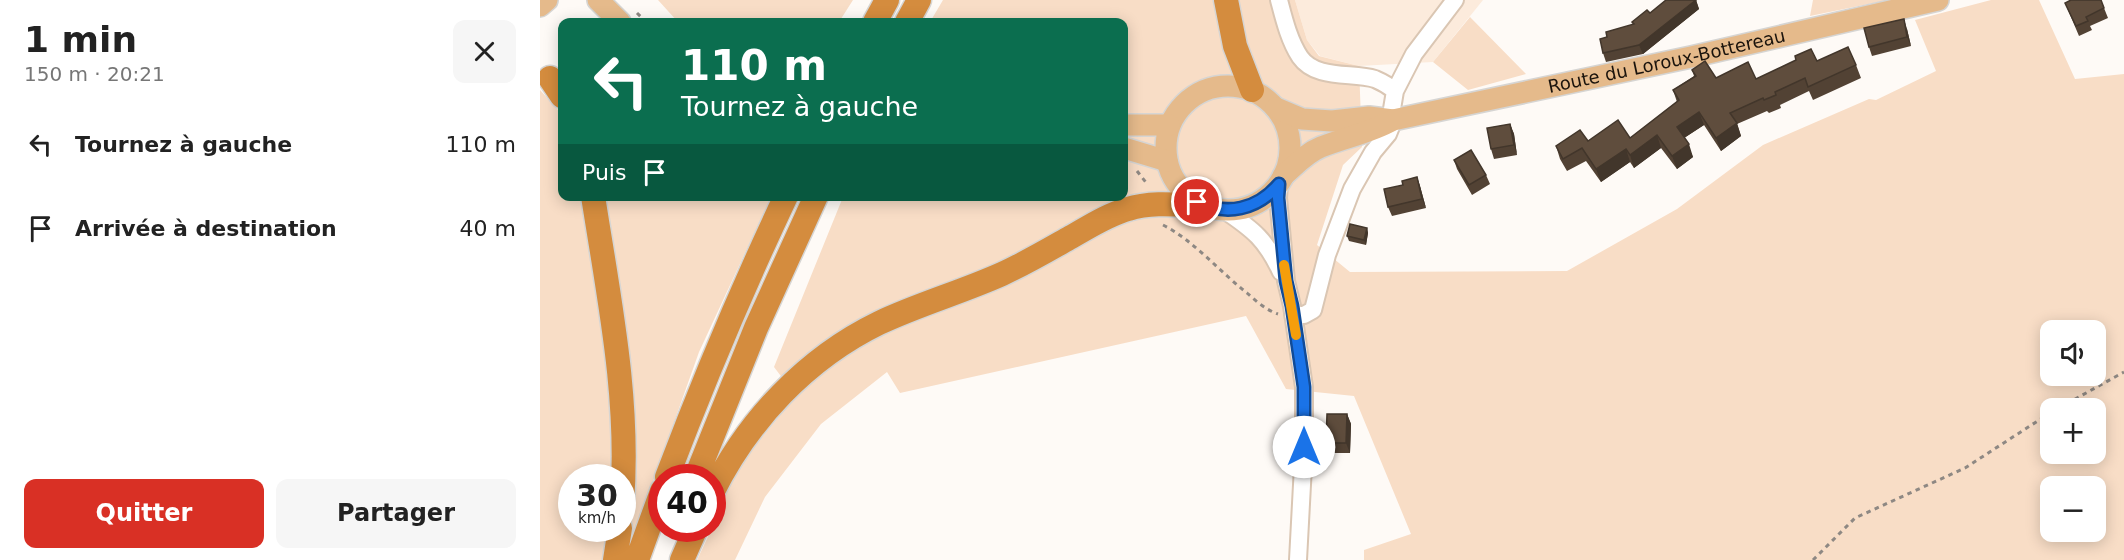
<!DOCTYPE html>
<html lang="fr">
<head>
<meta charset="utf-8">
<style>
	body { margin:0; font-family:"DejaVu Sans",sans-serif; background:#f6f6f6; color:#222; height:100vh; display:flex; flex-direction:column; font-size:22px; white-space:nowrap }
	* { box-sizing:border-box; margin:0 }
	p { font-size:20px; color:#767676 }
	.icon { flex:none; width:33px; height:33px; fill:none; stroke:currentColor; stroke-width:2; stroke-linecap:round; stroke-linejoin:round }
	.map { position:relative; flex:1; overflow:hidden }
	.side { display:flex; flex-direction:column; background:#fff; width:540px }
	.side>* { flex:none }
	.top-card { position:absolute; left:18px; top:18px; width:570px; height:183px; border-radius:12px; box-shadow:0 3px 15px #0003; background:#0b6e4f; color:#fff; overflow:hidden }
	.controls { position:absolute; left:1500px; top:320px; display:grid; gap:12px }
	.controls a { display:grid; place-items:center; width:66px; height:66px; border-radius:12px; background:#fff; box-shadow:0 3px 15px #0003; font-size:30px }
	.speed { position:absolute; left:18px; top:464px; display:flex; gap:12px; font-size:30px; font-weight:700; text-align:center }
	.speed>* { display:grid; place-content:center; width:78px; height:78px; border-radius:50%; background:#fff; box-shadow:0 3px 15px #0003; line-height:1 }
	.speed small { font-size:15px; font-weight:400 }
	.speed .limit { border:9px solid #d22; background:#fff; color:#111 }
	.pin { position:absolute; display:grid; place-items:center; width:51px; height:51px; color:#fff; margin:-26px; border:3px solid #fff; border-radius:50%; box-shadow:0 2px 6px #0007 }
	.me { position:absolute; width:66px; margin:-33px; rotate:0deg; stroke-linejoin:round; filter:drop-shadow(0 0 4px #0008) }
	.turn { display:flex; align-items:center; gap:21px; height:126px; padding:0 24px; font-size:27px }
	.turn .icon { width:78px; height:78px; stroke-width:2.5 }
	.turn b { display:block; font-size:42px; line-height:51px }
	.then { display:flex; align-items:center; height:57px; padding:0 24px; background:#0003; gap:12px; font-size:22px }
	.round { display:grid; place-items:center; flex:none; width:63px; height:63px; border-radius:12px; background:#f6f6f6 }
	.head { display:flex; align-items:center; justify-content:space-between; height:102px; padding:0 24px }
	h1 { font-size:36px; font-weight:700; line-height:45px }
	.action { display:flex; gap:12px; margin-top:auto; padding:12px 24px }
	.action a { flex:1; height:69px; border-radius:12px; background:#d93025; color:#fff; font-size:24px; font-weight:700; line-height:69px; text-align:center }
	.action a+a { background:#f6f6f6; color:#222 }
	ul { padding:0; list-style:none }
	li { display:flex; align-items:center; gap:18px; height:84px; padding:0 24px }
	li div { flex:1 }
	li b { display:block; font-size:22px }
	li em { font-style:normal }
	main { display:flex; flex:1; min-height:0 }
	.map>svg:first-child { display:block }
	.built { fill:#fcebdc }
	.green { fill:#f8ddc6; fill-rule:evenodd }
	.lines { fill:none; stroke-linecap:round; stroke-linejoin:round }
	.minor-casing { stroke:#dac6b3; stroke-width:20 }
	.major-casing { stroke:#d6d5d3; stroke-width:24 }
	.highway-casing { stroke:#d6d5d3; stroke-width:27 }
	.path { stroke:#8e8883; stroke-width:3; stroke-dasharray:4.5 4.5; stroke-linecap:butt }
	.minor { stroke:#fff; stroke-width:16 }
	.major { stroke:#e5ba8b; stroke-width:21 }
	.highway { stroke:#d48c3e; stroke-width:24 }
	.wall { fill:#524234 }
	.shaded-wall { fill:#42362b }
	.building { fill:#5f4d3d; stroke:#42362b; stroke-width:1.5 }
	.route-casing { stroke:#114b97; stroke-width:15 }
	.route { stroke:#1a73e8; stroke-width:10 }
	.slow { stroke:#f59e0b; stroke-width:10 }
	.labels { text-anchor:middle; stroke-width:6; stroke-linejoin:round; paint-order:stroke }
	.street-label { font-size:18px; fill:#1a130c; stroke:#fff }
</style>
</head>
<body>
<main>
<section class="side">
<div class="head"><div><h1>1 min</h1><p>150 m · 20:21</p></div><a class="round"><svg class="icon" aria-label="close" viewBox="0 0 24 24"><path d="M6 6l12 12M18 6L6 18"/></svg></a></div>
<ul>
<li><svg class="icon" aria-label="left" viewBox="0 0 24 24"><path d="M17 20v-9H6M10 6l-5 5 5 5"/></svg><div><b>Tournez à gauche</b></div><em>110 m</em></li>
<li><svg class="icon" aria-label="arrive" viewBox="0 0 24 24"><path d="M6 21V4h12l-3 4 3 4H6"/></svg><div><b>Arrivée à destination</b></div><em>40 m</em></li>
</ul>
<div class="action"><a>Quitter</a><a>Partager</a></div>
</section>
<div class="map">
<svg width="1584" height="560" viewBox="0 0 1584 560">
	<rect width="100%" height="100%" fill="#fefaf6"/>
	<!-- built -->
	<path class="built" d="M755,0H943L893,62L819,66L780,56L767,40Z"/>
	<!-- green -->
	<path class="green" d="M118,0H313L299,22H138Z
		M403,0H755L767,40L779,56L819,66L822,147L803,165L777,245L810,272L1027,271L1137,209L1223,145L1329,99L1336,100L1396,71L1375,20L1451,0H1499L1535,79L1584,74V560H824V550L871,534L814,396L746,389L706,316L360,393L347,372L281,424L225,497L195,560H157L172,528L195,470L256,396L234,367L303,197L584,196V22H390ZM1510,330H1556V375H1510ZM1510,408H1556V453H1510ZM1510,486H1556V531H1510Z
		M1273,0H1348L1270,16Z
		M930,17L986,74L928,90L893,62Z
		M0,90L20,112H22V196L231,197L159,352L85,560H0ZM32,477H82V528H32Z"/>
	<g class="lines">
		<defs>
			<path id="minor" d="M739,0C744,19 749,40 760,57C776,80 812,72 835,79C842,82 849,86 855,91
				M739,184L738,198L746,281L752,306L764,387V447L758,560
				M684,210C714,230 726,240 741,272
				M753,315H764L773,310L787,255L812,189L833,152L848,134L852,124V109L855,91L874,54L915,0"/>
			<g id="major">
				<path d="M58,0L80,22"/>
				<path d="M0,6L7,0"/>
				<circle cx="688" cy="148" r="62"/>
				<path d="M736,108L762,119L792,121L829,117L853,120"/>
				<path d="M584,125H629"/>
				<path d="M584,148L627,161"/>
				<path id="s1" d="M743,176C755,166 766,153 781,147C806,137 830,133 853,120L1151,57L1398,0"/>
			</g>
			<path id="highway" d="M686,0L695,46L712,90
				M335,22L347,0
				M367,22L379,0
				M10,78L22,96
				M53,196C69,299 90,399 82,503
				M127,477C163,382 202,289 246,196
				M156,477L216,328L276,196
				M172,493C208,420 267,358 339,323C379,304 422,292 462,274C486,263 508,250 531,237C549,227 567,215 588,209C612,201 640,205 665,206
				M75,560L80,528
				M97,560L122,491
				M142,560L156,528"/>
		</defs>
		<!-- minor casing -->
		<use href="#minor" class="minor-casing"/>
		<!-- major casing -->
		<use href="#major" class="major-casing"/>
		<!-- highway casing -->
		<use href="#highway" class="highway-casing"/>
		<!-- path -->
		<path class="path" d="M97,13L106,22
			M597,171L608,185
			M623,225C653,240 679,271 707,293C716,301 726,310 738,314
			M1519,408L1584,372
			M1273,560L1315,518L1425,468L1510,413"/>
		<!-- minor -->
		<use href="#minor" class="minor"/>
		<!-- major -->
		<use href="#major" class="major"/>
		<!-- highway -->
		<use href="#highway" class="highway"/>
	</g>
	<!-- wall -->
	<path class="wall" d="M1156,0L1159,9L1103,54L1066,62L1063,53L1093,24L1092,22L1110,13Z
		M1525,3L1564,8L1568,18L1550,26L1552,30L1539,36Z
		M1367,29L1371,46L1332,56L1329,47Z
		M1277,61L1316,65L1321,78L1273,100L1269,91L1240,105L1241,108L1229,113L1227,111L1197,124L1201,136L1181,151L1164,125L1144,138L1153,157L1137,169L1121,148L1094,168L1090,162L1061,182L1046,161L1027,171L1020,159L1016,146L1048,141L1090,138L1137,102L1133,90L1154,76L1152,70L1176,78L1216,79Z
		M970,124L974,134L977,155L954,159L951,149Z
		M914,160L946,175L950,184L932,195L917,169Z
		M877,177L880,186L886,208L852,216L848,207Z
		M827,228L828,233L826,245L809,241L807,236Z
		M807,414L811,424L810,453H790L786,443Z"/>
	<!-- shaded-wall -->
	<path class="shaded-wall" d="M1156,0L1159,9L1103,54L1099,45Z
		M1364,19L1367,29L1371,46L1367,37Z
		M1159,112L1164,125L1141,140L1137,127Z
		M1197,123L1201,136L1181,151L1176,138Z
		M970,124L974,134L977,155L974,145Z
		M1117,135L1121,148L1094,168L1090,155Z
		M1149,144L1153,157L1137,169L1132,156Z
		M1086,149L1090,162L1061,182L1056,169Z
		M877,177L880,186L886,208L882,199Z
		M827,228L828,233L826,245L824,240Z
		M807,414L811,424L810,453L806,443Z"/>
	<!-- building -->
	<path class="building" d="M1126,0H1156L1099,45L1063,53L1060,39L1067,37L1066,32L1094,24L1092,22L1107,10L1110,13Z
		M1531,0H1561L1564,8L1546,17L1548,21L1536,26L1525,3Z
		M1364,19L1367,37L1329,47L1324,28Z
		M1308,47L1316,65L1268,87L1265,78L1235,92L1236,95L1224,100L1223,98L1190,113L1197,123L1176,138L1159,112L1137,127L1149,144L1132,156L1117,135L1090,155L1086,149L1056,169L1042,148L1023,159L1016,146L1040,130L1048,141L1078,120L1090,138L1139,100L1133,90L1156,76L1152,70L1165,61L1176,78L1208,62L1216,79L1256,60L1255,56L1271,49L1277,61Z
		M970,124L974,145L951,149L947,128Z
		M931,150L946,175L929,185L914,160Z
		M877,177L882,199L848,207L844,189L863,185L862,181Z
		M810,224L827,228L824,240L807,236Z
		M787,414H807L806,443H786Z"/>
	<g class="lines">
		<defs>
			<path id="route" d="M657,202C687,216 717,210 739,184L738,198L746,281L752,306L764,387V447"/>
		</defs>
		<!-- route casing -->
		<use href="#route" class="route-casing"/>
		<!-- route -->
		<use href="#route" class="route"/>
		<!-- slow -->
		<path class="slow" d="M744,265L756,335"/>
	</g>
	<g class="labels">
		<!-- street labels -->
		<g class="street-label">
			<text dy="6" stroke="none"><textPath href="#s1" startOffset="405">Route du Loroux-Bottereau</textPath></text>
		</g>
	</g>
</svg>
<div class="controls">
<a><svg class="icon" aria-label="sound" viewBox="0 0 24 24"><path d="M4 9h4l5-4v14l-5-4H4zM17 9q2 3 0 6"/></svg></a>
<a>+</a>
<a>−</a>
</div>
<div class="speed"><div>30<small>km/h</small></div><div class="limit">40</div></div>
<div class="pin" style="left:657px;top:202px;background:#d93025"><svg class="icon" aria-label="arrive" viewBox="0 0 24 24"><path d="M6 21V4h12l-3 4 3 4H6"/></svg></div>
<svg class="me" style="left:764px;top:447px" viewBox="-20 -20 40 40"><circle r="19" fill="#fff"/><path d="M0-13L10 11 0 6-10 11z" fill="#1a73e8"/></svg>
<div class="top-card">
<div class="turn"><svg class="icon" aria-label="left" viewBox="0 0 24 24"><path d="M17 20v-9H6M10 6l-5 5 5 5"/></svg><div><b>110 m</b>Tournez à gauche</div></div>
<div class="then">Puis<svg class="icon" aria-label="arrive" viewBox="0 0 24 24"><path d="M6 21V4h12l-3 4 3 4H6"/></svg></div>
</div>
</div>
</main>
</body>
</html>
